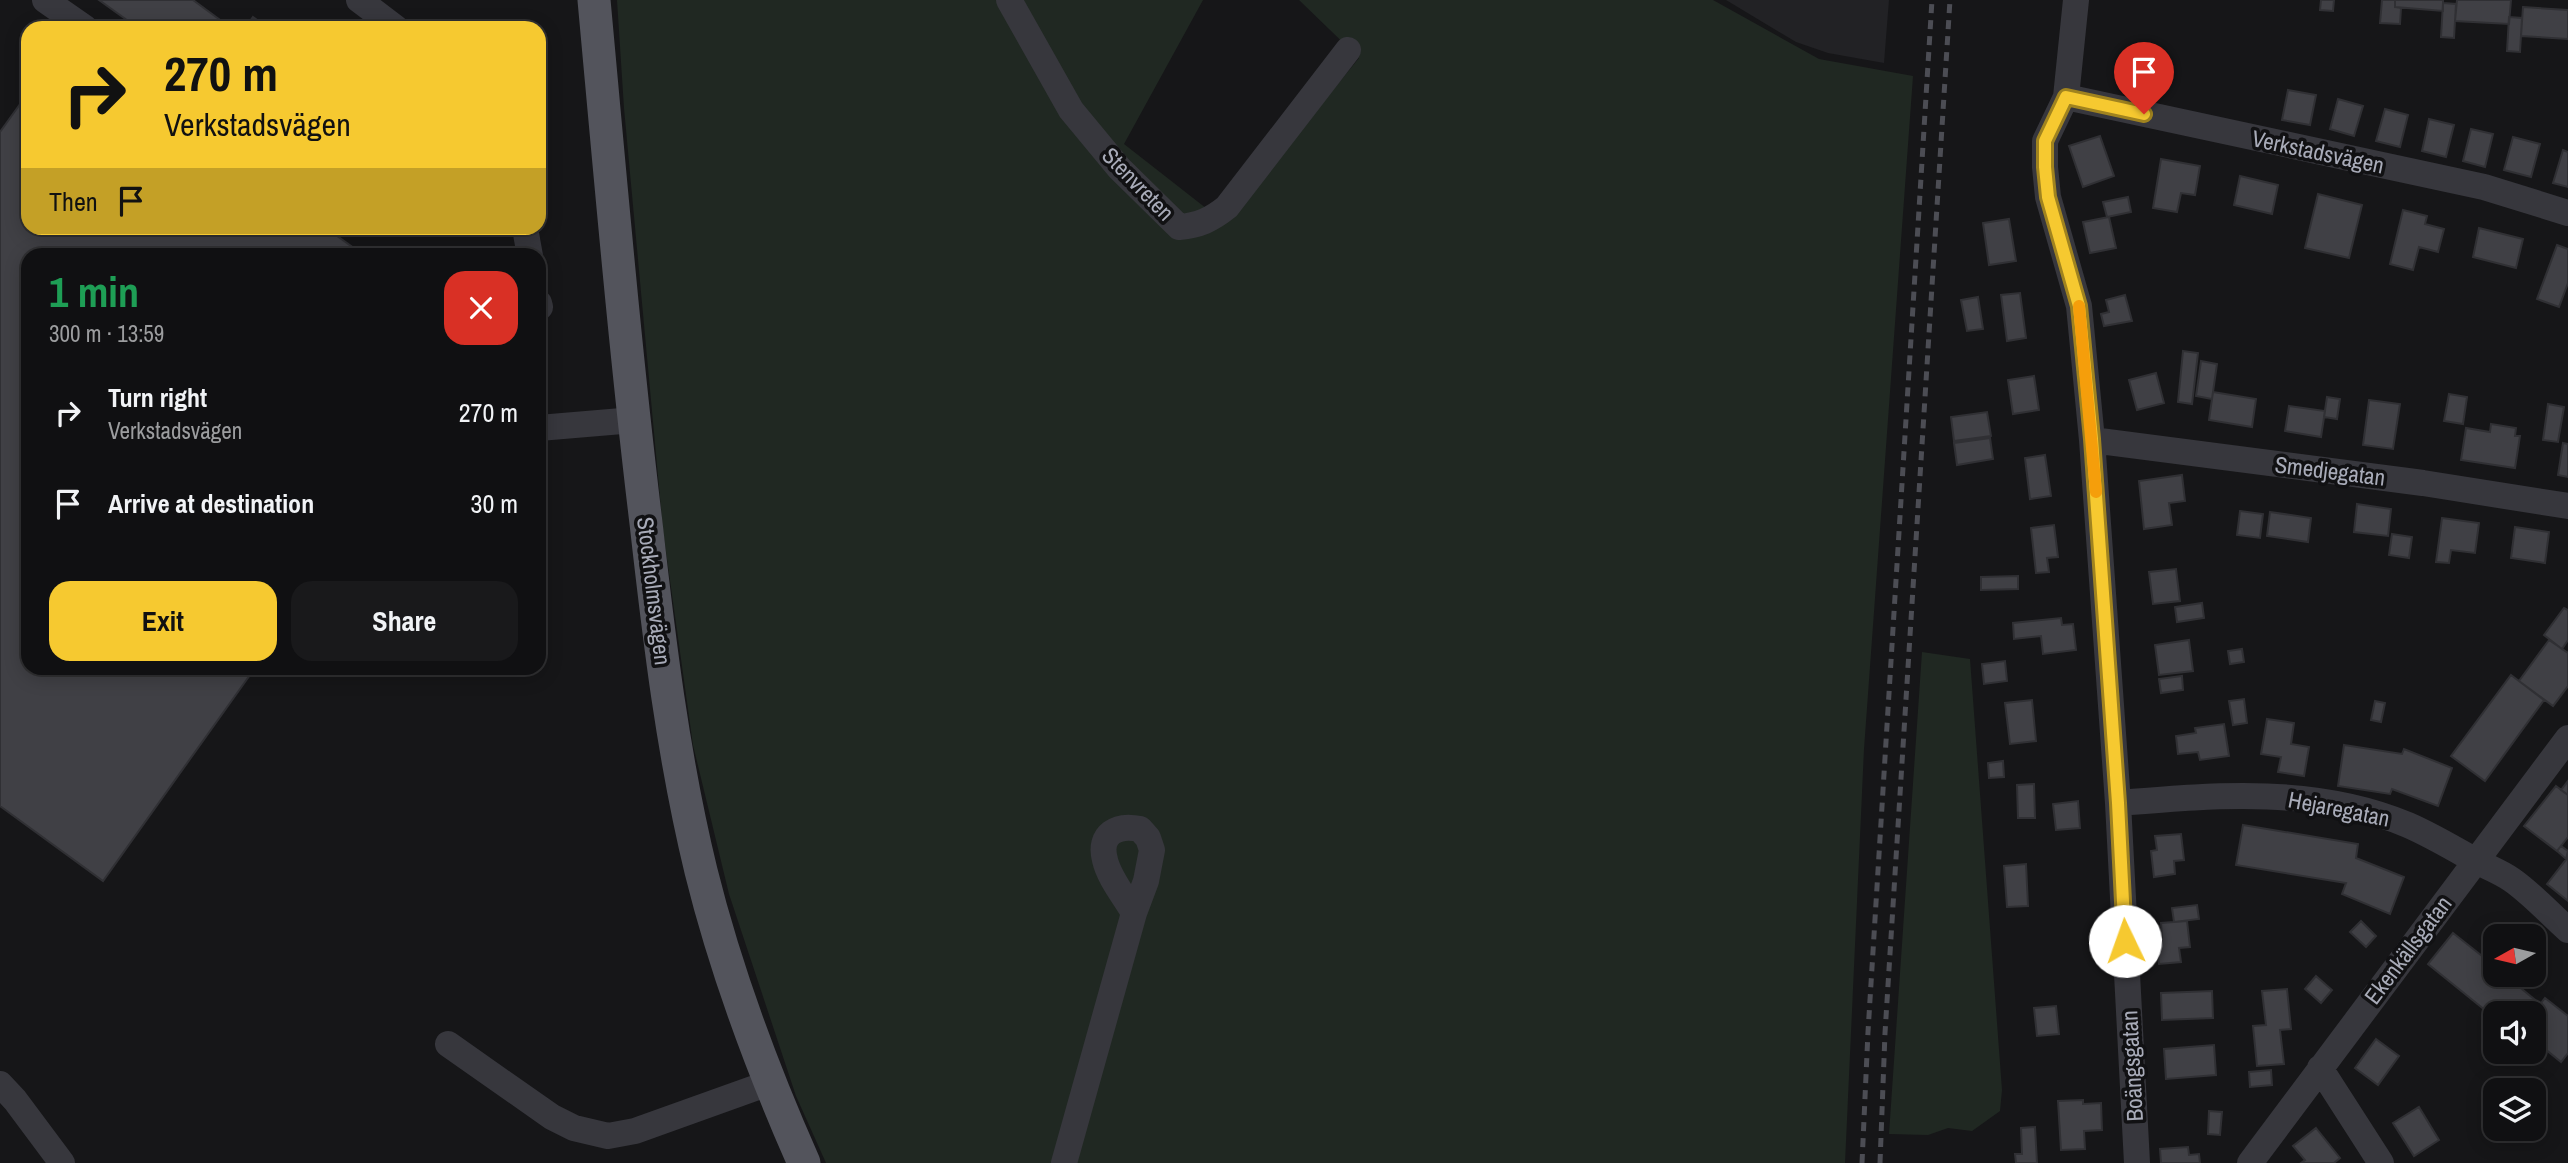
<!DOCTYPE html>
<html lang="en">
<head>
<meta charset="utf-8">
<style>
	body { margin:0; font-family:"Archivo Narrow",sans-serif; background:#19191b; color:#f1f3f6; height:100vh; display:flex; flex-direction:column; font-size:26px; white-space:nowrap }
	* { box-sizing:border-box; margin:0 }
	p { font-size:23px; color:#9c9d9f }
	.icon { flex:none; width:38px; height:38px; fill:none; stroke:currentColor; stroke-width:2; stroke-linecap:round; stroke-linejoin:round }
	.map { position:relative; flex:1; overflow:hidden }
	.details { position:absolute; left:21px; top:248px; width:525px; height:427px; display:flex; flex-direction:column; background:#101012; border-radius:21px; box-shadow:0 4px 18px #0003,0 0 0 2px #303032 }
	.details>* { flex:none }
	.guide { position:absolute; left:21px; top:21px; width:525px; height:214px; border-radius:21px; box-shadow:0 4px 18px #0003,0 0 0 2px #303032; background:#f6c930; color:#111; overflow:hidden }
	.needle { width:46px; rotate:262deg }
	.tools { position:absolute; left:2483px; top:924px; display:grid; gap:14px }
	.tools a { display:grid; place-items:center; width:63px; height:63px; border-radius:14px; background:#101012; box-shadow:0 4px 18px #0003,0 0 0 2px #303032; font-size:35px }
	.pin { position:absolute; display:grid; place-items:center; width:60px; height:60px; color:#fff; margin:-72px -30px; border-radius:50% 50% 50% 0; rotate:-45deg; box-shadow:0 0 7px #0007 }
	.pin .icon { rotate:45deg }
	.me { position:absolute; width:77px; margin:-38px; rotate:357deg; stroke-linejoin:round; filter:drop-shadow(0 0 5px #0008) }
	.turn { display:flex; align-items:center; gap:24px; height:147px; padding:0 28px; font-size:32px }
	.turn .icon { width:91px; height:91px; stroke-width:2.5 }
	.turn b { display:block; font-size:49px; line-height:60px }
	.then { display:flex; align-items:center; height:66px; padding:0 28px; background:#0003; gap:14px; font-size:26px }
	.round { display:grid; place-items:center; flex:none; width:74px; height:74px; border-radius:21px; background:#19191b }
	.headline { display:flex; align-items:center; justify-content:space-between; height:119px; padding:0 28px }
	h1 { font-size:42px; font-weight:700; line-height:52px; color:#1e9e55 }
	.action { display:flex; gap:14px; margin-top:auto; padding:14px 28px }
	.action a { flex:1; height:80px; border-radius:21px; background:#f6c930; color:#111; font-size:28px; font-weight:700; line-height:80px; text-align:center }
	.action a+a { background:#19191b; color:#f1f3f6 }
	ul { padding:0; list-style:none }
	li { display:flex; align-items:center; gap:21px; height:91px; padding:0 28px }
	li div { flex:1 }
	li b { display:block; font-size:26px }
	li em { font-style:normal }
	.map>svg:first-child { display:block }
	.built { fill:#222225 }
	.green { fill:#202822 }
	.building { fill:#404045; stroke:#303034; stroke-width:2 }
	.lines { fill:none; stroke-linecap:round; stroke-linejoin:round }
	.minor { stroke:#37373d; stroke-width:26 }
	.major { stroke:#53545c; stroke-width:33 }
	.rail { stroke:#4c4d54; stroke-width:5; stroke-dasharray:9 7; stroke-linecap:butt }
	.route-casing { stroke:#a0831f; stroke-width:18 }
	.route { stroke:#f6c930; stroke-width:12 }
	.slow { stroke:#f59e0b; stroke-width:12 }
	.labels { text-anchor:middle; stroke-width:7; stroke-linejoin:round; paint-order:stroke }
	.street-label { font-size:23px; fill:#a8abb8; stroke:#111113 }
</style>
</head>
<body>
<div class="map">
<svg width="2568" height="1163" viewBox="0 0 2568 1163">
	<rect width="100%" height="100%" fill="#161618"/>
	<!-- built -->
	<path class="built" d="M1726,0H1889L1884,63L1828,53L1796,42Z"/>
	<!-- green -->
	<path class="green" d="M617,0H1203L1124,144L1225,223L1359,58L1299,0H1713L1819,59L1913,76L1864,749L1845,1163H826L796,1096L729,894L693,745L663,530L624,108Z
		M1922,652L1970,659L2002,1090L2000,1111L1972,1131L1948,1128L1928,1135L1889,1134Z"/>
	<!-- building -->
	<path class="building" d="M99,0H193L231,28H138Z
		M2321,0H2334L2333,11L2320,10Z
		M2382,0H2395V7L2401,8L2400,24L2380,23Z
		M2395,0H2443V11L2395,7Z
		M2457,0H2511L2509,24L2455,21Z
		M2443,3L2456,4L2454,38L2441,37Z
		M2523,7L2568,10V39L2521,36Z
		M253,17L268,28H245Z
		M2509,17L2522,18L2520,52L2507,51Z
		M2288,90L2316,95L2310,125L2282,120Z
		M28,93V228H326L365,256H28V668H255L103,881L0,806V132Z
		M2338,99L2363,106L2354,136L2330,129Z
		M2385,109L2408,115L2400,147L2376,141Z
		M2429,119L2454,125L2446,157L2422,151Z
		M2471,129L2493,134L2485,167L2463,161Z
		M2100,136L2114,176L2083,187L2069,146Z
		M2513,137L2540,144L2531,177L2504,170Z
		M2563,150L2568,152V187L2553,183Z
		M2161,159L2200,166L2195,195L2181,193L2177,212L2153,208Z
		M2240,176L2278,185L2272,214L2234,205Z
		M2318,194L2362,205L2349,258L2305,248Z
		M2128,197L2131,212L2107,217L2103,202Z
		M2403,210L2427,216L2425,224L2444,229L2438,252L2419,247L2413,270L2390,264Z
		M2109,217L2116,248L2090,253L2083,222Z
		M2009,219L2016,261L1989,265L1983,223Z
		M2479,228L2523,239L2516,268L2473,257Z
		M2557,245L2568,249V283L2559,307L2537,299Z
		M2020,293L2026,338L2007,341L2001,295Z
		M2125,295L2132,321L2104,326L2101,314L2109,312L2106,300Z
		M1978,297L1983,329L1967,331L1961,300Z
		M2183,351L2198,353L2192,404L2178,402Z
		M2201,361L2217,364L2212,399L2196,396Z
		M2156,373L2164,403L2137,410L2129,380Z
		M2034,376L2039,410L2013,414L2008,380Z
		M2213,392L2256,399L2252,427L2209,420Z
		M2449,394L2467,397L2463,424L2444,421Z
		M2327,397L2340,399L2337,419L2324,417Z
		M2369,400L2400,404L2393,449L2363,445Z
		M2548,404L2564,407L2558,442L2543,440Z
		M2289,406L2325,411L2321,437L2285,431Z
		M1987,412L1991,436L1954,441L1951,417Z
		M2491,424L2516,428L2515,436H2520L2515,468L2461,460L2466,428L2490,432Z
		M1990,438L1993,459L1957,465L1954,443Z
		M2563,443L2568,444V477L2558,475Z
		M2045,455L2051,496L2030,499L2025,458Z
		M2182,475L2185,501L2169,503L2172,525L2144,529L2139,481Z
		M2357,504L2391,509L2388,536L2354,532Z
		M2240,511L2263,514L2260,538L2237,535Z
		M2270,512L2311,518L2308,542L2267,536Z
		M2442,518L2479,523L2475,553L2451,550L2449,563L2436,562Z
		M2054,525L2058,557L2047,558L2049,572L2036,573L2031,528Z
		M2515,527L2549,532L2545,563L2511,558Z
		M2392,534L2412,537L2409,558L2389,555Z
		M2176,569L2180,601L2153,604L2149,572Z
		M2018,576V589L1981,590V577Z
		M2202,603L2204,618L2177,622L2175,607Z
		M2564,608L2568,610V640L2562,649L2544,635Z
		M2061,618L2062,625L2073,624L2076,650L2043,654L2041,636L2014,639L2013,623Z
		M2189,640L2193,671L2159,675L2155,645Z
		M2549,640L2568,653V686L2553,706L2519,681Z
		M2242,649L2244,662L2230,664L2228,651Z
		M2005,661L2007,681L1984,684L1982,664Z
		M2511,675L2544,700L2485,781L2451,756Z
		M2182,676L2183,690L2161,693L2159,679Z
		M2244,699L2247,723L2233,725L2229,701Z
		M2032,700L2036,741L2010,744L2005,703Z
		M2375,701L2385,703L2381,722L2371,720Z
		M2267,719L2294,723L2291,744L2309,747L2304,776L2278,772L2281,757L2261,754Z
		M2224,724L2229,756L2200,760L2198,752L2178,754L2176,736L2196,733L2195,728Z
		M2344,745L2402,754L2404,749L2452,768L2438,806L2392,789L2390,794L2338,786Z
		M2003,761L2004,777L1989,778L1988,763Z
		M2568,781V795L2561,790Z
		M2034,784L2035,818H2018L2017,785Z
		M2556,786L2568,795V837L2557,851L2524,826Z
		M2078,801L2080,828L2056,830L2053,804Z
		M2243,825L2358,844L2356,858L2404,877L2390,914L2342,894L2346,883L2236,865Z
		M2181,834L2184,860L2174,861L2175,874L2154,877L2151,851L2157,850L2155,836Z
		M2561,846L2568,851L2566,859L2557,851Z
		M2568,857V901L2547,884Z
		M2026,864L2028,906L2007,907L2004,866Z
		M2197,905L2199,919L2174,922L2172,908Z
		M2187,921L2190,947L2179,948L2181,962L2159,964L2156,938L2162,937L2161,923Z
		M2361,921L2376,936L2366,947L2350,932Z
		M2453,933L2496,967V975H2505L2540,1004L2533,1013H2496V1019L2428,964Z
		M2316,976L2332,990L2321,1003L2305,989Z
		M2287,989L2291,1029L2280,1030L2284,1064L2257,1066L2253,1026L2266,1025L2262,991Z
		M2212,991L2213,1018L2162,1020L2161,993Z
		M2545,998L2568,1016V1053L2561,1062L2534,1040L2533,1013Z
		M2056,1006L2059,1034L2037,1036L2034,1008Z
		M2376,1039L2399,1056L2378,1085L2355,1068Z
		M2214,1045L2216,1075L2166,1079L2164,1049Z
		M2271,1070L2272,1085L2250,1087L2249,1072Z
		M2083,1100V1104L2101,1103L2102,1130L2084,1131L2085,1149L2061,1150L2058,1101Z
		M2419,1107L2439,1140L2414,1156L2393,1123Z
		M2209,1111L2222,1112L2220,1135L2208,1134Z
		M2035,1127L2037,1163H2016L2015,1154H2022L2021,1128Z
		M2316,1128L2340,1158L2334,1163H2301L2305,1160L2293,1146Z
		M2188,1147L2189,1155L2199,1154L2200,1163H2161L2160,1149Z"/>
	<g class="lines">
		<!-- minor -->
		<path class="minor" d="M45,0L85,28
			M359,0L396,28
			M1009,0L1071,110L1119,168L1179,227C1199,225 1211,220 1227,207L1348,50
			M2076,0L2066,97L2045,141V167L2048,197L2079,306L2092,440L2118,803L2137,1163
			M2066,97L2484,187L2568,213
			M525,228L530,256
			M539,303L540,307
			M539,428L634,420
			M2092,440L2423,483L2568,506
			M2118,803C2215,795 2316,786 2408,825C2431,835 2453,848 2474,860C2487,867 2501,872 2512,880C2532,894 2550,914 2568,930
			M448,1044L552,1117L574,1128L608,1136L635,1131L769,1083
			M2320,1068L2381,1163
			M0,1084L15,1100L62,1163
			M1064,1163L1134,913L1146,881L1152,850L1148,838L1140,829C1117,824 1098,834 1105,860C1109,878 1125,897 1134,913
			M2250,1163L2568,738"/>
		<!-- major -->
		<path class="major" d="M594,0C610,174 625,349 646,523C659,639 673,756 701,871C726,972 762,1068 804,1163"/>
		<!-- rail -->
		<path class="rail" d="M1862,1163L1868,1032L1932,0
			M1880,1163L1885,1033L1950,0"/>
	</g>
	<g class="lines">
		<defs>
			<path id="route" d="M2125,941L2118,803L2092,439L2079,306L2048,197L2045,167V141L2066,97L2144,114"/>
		</defs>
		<!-- route casing -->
		<use href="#route" class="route-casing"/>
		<!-- route -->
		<use href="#route" class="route"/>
		<!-- slow -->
		<path class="slow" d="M2079,306L2096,492"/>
	</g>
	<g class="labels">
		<!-- street labels -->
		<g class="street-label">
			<text transform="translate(2318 152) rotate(12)" y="8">Verkstadsvägen</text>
			<text transform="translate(1138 184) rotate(46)" y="8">Stenvreten</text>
			<text transform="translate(2330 471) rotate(7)" y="8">Smedjegatan</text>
			<text transform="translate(654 591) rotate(83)" y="8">Stockholmsvägen</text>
			<text transform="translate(2339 809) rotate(11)" y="8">Hejaregatan</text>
			<text transform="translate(2408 950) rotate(-53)" y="8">Ekenkällsgatan</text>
			<text transform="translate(2132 1066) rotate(-93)" y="8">Boängsgatan</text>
		</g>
	</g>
</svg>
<div class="tools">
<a><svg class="needle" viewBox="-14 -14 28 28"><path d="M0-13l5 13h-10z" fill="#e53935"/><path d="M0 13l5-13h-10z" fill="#9c9d9f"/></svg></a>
<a><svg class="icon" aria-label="sound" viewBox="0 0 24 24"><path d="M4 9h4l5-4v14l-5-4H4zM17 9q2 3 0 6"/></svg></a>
<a><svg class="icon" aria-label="layers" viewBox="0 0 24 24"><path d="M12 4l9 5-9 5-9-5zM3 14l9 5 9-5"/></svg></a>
</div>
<div class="pin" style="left:2144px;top:114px;background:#d93025"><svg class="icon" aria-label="arrive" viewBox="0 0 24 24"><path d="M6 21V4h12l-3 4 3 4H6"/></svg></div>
<svg class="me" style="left:2125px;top:941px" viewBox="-20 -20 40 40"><circle r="19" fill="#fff"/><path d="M0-13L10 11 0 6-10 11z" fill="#f6c930"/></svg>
<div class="guide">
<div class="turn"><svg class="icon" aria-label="right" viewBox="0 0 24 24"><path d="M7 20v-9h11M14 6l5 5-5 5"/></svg><div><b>270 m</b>Verkstadsvägen</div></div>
<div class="then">Then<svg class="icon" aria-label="arrive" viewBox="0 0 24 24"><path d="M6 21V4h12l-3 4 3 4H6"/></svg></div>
</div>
<section class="details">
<div class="headline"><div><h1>1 min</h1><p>300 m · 13:59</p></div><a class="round" style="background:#d93025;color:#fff"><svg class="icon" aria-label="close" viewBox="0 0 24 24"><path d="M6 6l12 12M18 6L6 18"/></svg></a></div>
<ul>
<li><svg class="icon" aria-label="right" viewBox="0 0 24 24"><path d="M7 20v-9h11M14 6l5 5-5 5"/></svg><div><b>Turn right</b><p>Verkstadsvägen</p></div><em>270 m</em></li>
<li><svg class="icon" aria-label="arrive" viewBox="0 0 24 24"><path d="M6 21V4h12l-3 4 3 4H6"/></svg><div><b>Arrive at destination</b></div><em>30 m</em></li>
</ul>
<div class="action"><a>Exit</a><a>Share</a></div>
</section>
</div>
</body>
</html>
